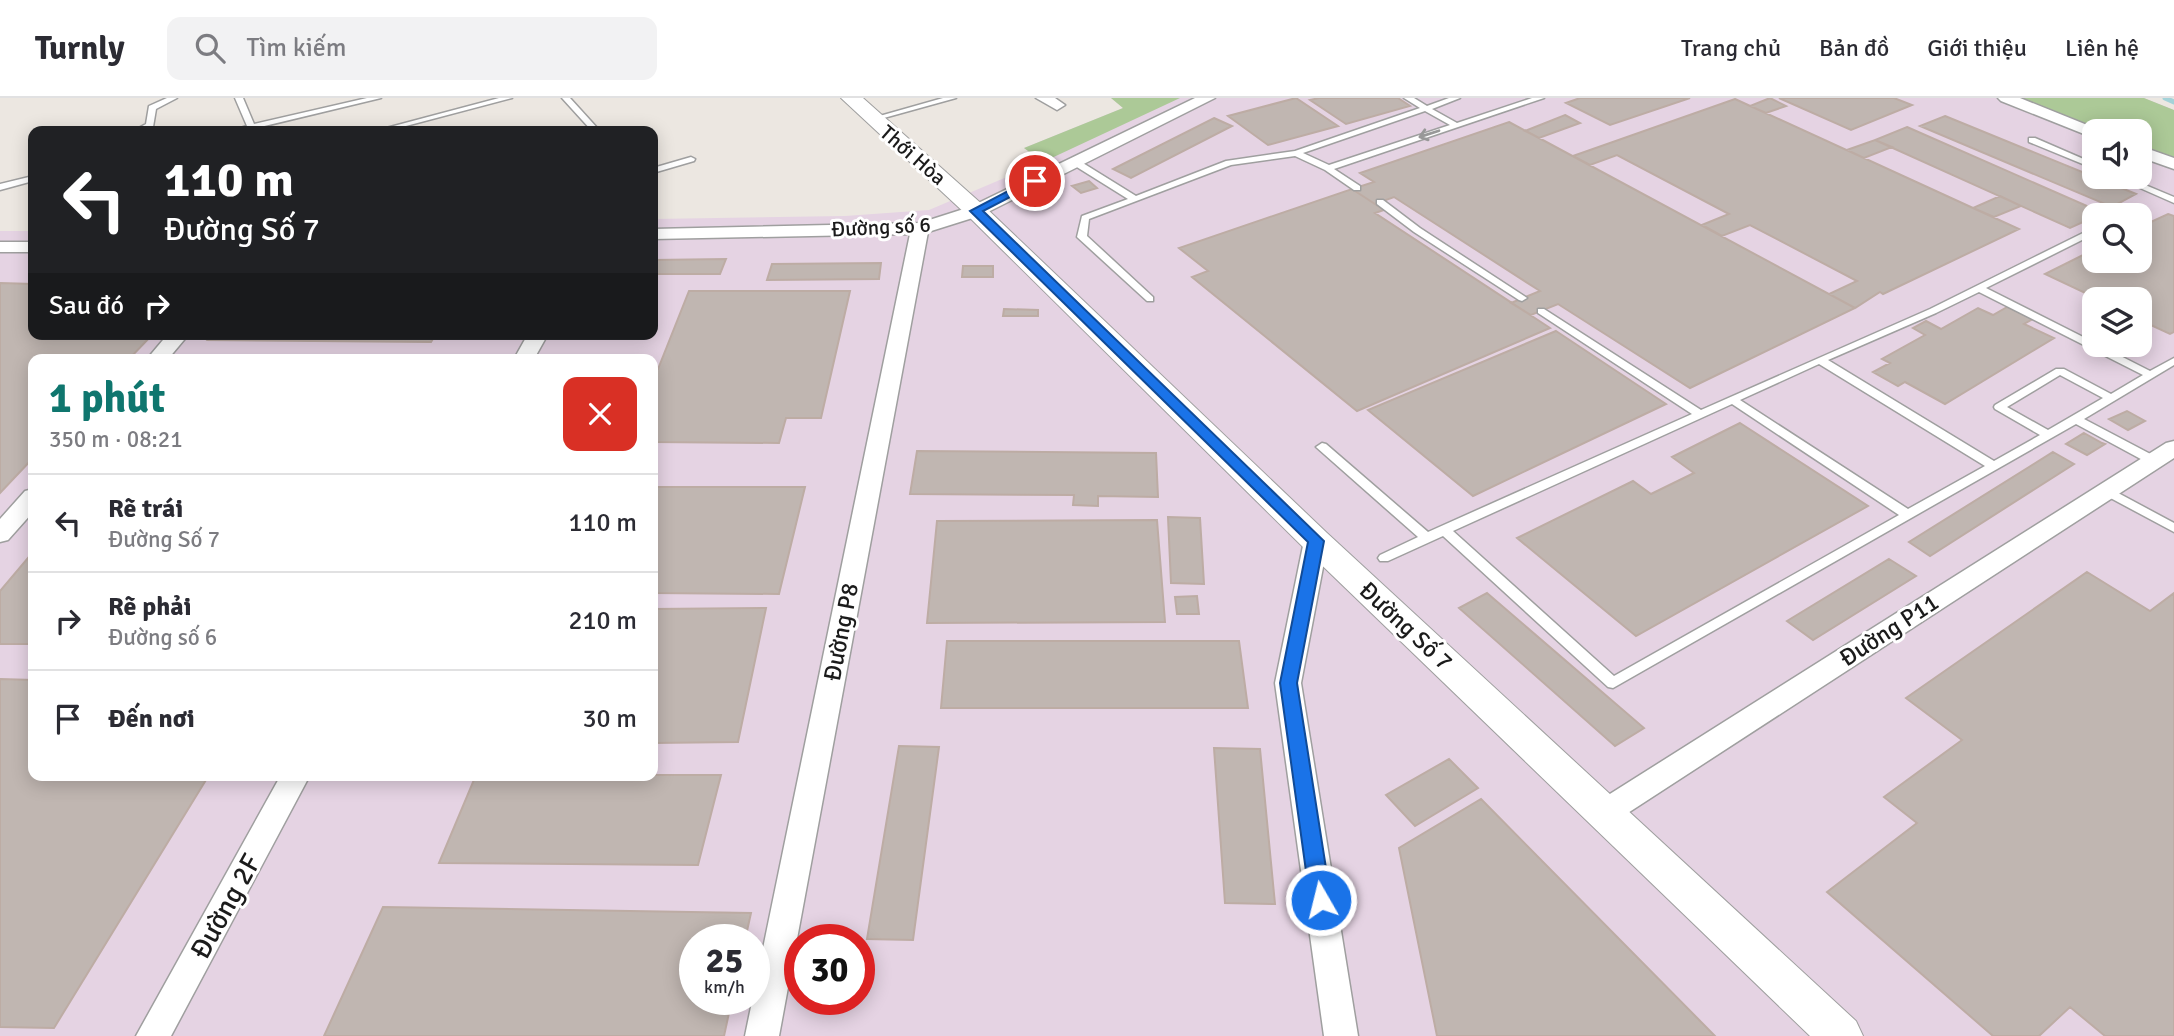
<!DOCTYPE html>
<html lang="vi">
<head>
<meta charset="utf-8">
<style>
	body { margin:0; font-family:Signika,sans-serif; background:#f2f2f3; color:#2b2b33; height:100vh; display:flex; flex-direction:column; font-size:26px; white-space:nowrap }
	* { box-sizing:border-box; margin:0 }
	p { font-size:23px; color:#7c7c81 }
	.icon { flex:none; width:38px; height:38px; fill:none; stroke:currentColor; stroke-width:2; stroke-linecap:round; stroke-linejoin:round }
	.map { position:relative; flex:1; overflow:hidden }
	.panel { position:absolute; left:28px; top:256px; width:630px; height:427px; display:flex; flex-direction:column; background:#fff; border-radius:14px; box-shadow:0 4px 18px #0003 }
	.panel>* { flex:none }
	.top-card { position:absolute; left:28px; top:28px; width:630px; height:214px; border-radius:14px; box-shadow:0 4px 18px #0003; background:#202124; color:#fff; overflow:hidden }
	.fabs { position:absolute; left:2082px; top:21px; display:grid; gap:14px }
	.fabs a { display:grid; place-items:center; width:70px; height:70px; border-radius:14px; background:#fff; box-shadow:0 4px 18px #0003; font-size:35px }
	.speed { position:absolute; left:679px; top:826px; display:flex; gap:14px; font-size:35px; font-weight:700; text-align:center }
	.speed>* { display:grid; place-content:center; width:91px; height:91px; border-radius:50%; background:#fff; box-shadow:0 4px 18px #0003; line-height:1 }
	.speed small { font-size:18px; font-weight:400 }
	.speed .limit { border:10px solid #d22; background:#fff; color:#111 }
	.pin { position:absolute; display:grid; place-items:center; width:60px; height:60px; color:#fff; margin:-30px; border:4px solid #fff; border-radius:50%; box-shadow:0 2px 7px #0007 }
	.me { position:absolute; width:77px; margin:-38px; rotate:352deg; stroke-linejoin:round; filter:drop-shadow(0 0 5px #0008) }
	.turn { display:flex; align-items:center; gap:24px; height:147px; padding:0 21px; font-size:32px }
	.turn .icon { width:91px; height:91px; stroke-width:2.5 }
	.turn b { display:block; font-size:49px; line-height:60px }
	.then { display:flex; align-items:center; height:66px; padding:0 21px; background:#0003; gap:14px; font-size:26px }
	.round { display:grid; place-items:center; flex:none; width:74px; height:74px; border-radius:14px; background:#f2f2f3 }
	.head { display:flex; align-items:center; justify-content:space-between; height:119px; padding:0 21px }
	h1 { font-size:42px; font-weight:700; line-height:52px; color:#0f766e }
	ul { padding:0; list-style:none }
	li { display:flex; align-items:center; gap:21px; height:98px; padding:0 21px; border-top:2px solid #e1e1e2 }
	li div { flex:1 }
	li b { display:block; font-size:26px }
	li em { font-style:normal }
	header { display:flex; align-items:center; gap:42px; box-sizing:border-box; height:98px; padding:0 35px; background:#fff; border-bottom:2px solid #e1e1e2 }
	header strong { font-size:33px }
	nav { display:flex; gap:38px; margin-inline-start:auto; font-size:24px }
	.search { width:490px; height:63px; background:#f2f2f3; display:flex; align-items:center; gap:18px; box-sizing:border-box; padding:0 24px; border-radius:14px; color:#7c7c81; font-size:26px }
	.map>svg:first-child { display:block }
	.industrial { fill:#e5d3e3; fill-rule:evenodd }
	.forest { fill:#acc997 }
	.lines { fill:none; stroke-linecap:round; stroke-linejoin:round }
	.stream { stroke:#a3d2d8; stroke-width:5 }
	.building { fill:#c0b6b1; stroke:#bdaca4; stroke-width:2 }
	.service-casing { stroke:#9f9f9f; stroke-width:3 }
	.minor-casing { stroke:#9f9f9f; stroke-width:3 }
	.tertiary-casing { stroke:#9f9f9f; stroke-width:2 }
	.service { fill:#fff; fill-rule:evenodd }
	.minor { fill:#fff; fill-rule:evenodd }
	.tertiary { fill:#fff; fill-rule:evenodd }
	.oneway { stroke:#989898 }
	.route { fill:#1a73e8; stroke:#114b97; stroke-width:2 }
	.labels { text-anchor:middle; stroke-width:6; stroke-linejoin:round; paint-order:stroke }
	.far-street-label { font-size:21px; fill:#1b1b1b; stroke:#fff }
	.street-label { font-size:24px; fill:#1b1b1b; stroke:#fff }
	.near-street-label { font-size:28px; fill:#1b1b1b; stroke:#fff }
</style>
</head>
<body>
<header>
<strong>Turnly</strong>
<div class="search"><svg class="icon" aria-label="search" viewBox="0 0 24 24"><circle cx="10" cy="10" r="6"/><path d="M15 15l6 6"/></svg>Tìm kiếm</div>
<nav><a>Trang chủ</a><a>Bản đồ</a><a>Giới thiệu</a><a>Liên hệ</a></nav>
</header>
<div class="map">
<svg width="2174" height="938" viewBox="0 0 2174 938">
	<rect width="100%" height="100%" fill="#ece7e1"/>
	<!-- industrial -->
	<path class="industrial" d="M1111,0H2144L2174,12V938H0V133H33V236H653V121L845,118L929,112L1042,64L1024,50L1123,10ZM2095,33H2140V79H2095ZM2095,117H2140V163H2095ZM2095,201H2140V247H2095ZM33,261H653V677H33ZM695,842H754V901H695ZM800,842H859V901H800Z"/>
	<!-- forest -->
	<path class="forest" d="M1111,0H1180L1043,64L1024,50L1123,10Z
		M2018,0H2144L2174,12V61L2140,48V33H2103Z"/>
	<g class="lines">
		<!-- stream -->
		<path class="stream" d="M2165,0L2174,4"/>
	</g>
	<!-- building -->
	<path class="building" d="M1296,0L1338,28L1268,47L1228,18Z
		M1319,0H1398L1410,8L1346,26L1310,2Z
		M1580,0H1690L1610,27L1566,5Z
		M1770,0L1786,8L1766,15L1750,8Z
		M1779,0H1894L1912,7L1851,32Z
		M1735,1L1973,110L2019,131L1883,196L1880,194L1855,210L1829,196L1857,183L1750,127L1722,138L1702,127L1729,116L1617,57L1590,67L1573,58Z
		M1565,17L1580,25L1539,40L1525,33Z
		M1945,18L2136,96L2112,109L1920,28Z
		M1214,20L1232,28L1131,80L1113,71Z
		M1509,24L1539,40L1855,210L1690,290L1558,206L1531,217L1511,205L1540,193L1394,99L1375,106L1352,91L1374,84L1360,75Z
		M1907,29L2103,115L2070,130L1875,42Z
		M1875,42L1892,49L1864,60L1847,52Z
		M1089,83L1097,90L1081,95L1072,88Z
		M1352,91L1384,112L1375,115L1550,230L1357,313L1192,179L1208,173L1179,150Z
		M2000,98L2021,108L1994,119L1973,110Z
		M2168,116L2174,118V234L2170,236L2140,222V201H2098L2045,176L2095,151V163H2140V129Z
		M726,161L720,176H653V162Z
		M881,165L879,181L767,182L772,166Z
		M963,168H993V179H962Z
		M0,185L33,186V236H153L129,261H33V360L0,395Z
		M689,193H850L821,320H786L779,345L653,344V271H658Z
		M2007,209L2033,221L2024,226L2054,240L1945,306L1905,284L1898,288L1873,274L1890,265L1882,261L1925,237L1913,230L1926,223L1941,231L1978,210L1993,217Z
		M1004,211L1038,212V218H1003Z
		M1556,233L1666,306L1473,398L1368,312Z
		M214,236H436L431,244L208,242Z
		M203,259L428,261H201Z
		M2127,313L2145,323L2128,332L2109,321Z
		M1740,325L1868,408L1636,538L1517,440L1633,383L1651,396L1694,375L1672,359Z
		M2084,335L2102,345L2105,346L2087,357L2066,346Z
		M917,353L1156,355L1158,399L1098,398V408L1073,407L1074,397L910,396Z
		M2053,354L2074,366L1930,458L1909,444Z
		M653,389H805L779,496L653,495Z
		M1168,419L1200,420L1204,486L1171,485Z
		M1157,422L1165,524L927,525L937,423Z
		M33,454V546H0V493Z
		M1889,461L1916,478L1813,542L1787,523Z
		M2087,474L2150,513L2174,495V938H2105L2070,909L2039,938H1993L1827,794L1917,725L1884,699L1962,642L1906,600Z
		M1487,495L1644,630L1615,648L1459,510Z
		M1197,498L1199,516H1177L1175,499Z
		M766,510L738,644L653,645V511Z
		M947,543H1239L1248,610H941Z
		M0,581L33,582V677H209L54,930L0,929Z
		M899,648L939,649L913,842L867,841Z
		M1214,650L1260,651L1275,806L1225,805Z
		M1449,661L1478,690L1415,728L1386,697Z
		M476,677H721L698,767L439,765Z
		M1481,701L1715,938H1437L1399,750Z
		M383,809L751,815L745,842H695V901H732L724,938H324Z"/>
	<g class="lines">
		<defs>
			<path id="service" d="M167,0H177L156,11L153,29L143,33H133L146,26L149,8Z
				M235,0H243L254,26L367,0H381L244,33H231L247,28Z
				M499,0H512L387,33H375Z
				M562,0H570L600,33H592Z
				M943,0H956L873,23L869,21Z
				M1404,0H1414L1427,8L1449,0H1460L1432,11L1457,25L1532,0H1544L1334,71L1360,88V92H1354L1325,72L1295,58L1231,67L1089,121L1087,138L1153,199V203H1147L1077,139L1082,118L1128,101L1072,66V62H1078L1136,98L1226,63L1295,53L1420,10ZM1425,13L1450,27L1329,67L1303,55Z
				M2029,40H2035L2095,66V71L2029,44Z
				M691,59L695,61L694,63L653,75V70Z
				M33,78V83L0,92V86Z
				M2115,79H2126L2174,99V105Z
				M1377,102H1383L1420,130L1527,200L1522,203L1519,202L1414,134L1377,106Z
				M2087,133L2091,136L2090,138L1986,190L2095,245V247H2099L2150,273L2174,260V267L2084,321L2158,360L2160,363L2158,366H2150L2076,326L1613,590L1608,589L1443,438L1388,463H1380L1378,460L1380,457L1418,439L1316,349L1322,345L1326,346L1428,434L1692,316L1538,215V211H1544L1701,312L1930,211ZM1979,194L2143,277L2111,296L2064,271H2056L1995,307L1994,309L1995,311L2040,337L1994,363L1828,262L1936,215ZM1819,266L1985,368L1908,411L1740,302ZM2060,277L2103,300L2048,332L2007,309ZM1732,306L1899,417L1614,578L1453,433Z
				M2107,389L2174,425V434L2103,396L2101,393Z"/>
			<path id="minor" d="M1036,0H1055L1065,7L1057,12Z
				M1195,0H1215L982,117L928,134L779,938H745L910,136L653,141V131L920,125L970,109Z
				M1998,0H2020L2102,33H2095V40L2089,38L2001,3Z
				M2140,48L2174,60V71L2140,59Z
				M0,144H33V154H0Z
				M168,236H189L168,261H147Z
				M528,236H548L534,261H514Z
				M2174,343V360L1614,724L1604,728L1594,724L1589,715L1594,706L2166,345Z
				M33,391V414L8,442L0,444V421L25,393Z
				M1316,435L1324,437L1328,443L1301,585L1358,938H1324L1275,585L1304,443L1308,437Z
				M281,677H310L171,938H136Z"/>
			<path id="tertiary" d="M841,0H863L984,108L1327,435L1856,923L1863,938H1810L1305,451L968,118Z"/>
		</defs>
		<!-- service casing -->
		<use href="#service" class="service-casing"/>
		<!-- minor casing -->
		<use href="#minor" class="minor-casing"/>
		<!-- tertiary casing -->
		<use href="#tertiary" class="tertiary-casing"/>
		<!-- service -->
		<use href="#service" class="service"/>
		<!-- minor -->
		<use href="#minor" class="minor"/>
		<!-- tertiary -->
		<use href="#tertiary" class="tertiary"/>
	</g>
	<!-- one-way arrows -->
	<defs><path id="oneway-shaft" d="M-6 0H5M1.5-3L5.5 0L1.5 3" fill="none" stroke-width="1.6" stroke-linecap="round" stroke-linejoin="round" transform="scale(1.75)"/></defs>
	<use class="oneway" href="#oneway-shaft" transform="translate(1429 36) rotate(162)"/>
	<!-- route -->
	<path class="route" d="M1031,81L1041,83L983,113L1324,443L1297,585L1331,802L1328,809L1321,811L1313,809L1310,802L1280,585L1308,444L970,113Z"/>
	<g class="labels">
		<!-- far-street labels -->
		<g class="far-street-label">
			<text transform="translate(913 57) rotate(41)" y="7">Thới Hòa</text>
			<text transform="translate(881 129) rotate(-3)" y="7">Đường số 6</text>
		</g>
		<!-- street labels -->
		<g class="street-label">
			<text transform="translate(1406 528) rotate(43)" y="8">Đường Số 7</text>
			<text transform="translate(1889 532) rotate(-33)" y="8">Đường P11</text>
			<text transform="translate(841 534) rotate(-79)" y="8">Đường P8</text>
		</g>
		<!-- near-street labels -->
		<g class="near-street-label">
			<text transform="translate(225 808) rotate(-61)" y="10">Đường 2F</text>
		</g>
	</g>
</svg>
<div class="fabs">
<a><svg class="icon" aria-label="sound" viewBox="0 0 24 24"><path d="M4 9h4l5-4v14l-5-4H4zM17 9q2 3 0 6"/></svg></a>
<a><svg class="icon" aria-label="search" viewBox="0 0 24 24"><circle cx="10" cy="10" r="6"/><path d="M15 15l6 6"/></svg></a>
<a><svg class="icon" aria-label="layers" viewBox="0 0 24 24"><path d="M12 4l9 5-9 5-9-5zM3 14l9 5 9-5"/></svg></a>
</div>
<div class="speed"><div>25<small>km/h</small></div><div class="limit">30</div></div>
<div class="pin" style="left:1035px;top:83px;background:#d93025"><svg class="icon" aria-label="arrive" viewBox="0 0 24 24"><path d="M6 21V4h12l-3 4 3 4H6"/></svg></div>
<svg class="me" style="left:1321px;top:802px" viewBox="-20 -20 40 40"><circle r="17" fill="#1a73e8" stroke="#fff" stroke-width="3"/><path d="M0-11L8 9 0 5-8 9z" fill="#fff"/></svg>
<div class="top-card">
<div class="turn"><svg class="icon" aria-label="left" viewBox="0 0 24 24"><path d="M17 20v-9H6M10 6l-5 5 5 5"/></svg><div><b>110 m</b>Đường Số 7</div></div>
<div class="then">Sau đó<svg class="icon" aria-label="right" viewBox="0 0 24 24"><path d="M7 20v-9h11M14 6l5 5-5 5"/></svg></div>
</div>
<section class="panel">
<div class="head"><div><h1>1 phút</h1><p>350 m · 08:21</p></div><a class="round" style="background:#d93025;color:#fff"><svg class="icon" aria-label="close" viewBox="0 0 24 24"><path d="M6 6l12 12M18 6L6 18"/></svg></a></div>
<ul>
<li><svg class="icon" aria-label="left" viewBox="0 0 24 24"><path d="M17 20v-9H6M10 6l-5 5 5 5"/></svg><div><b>Rẽ trái</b><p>Đường Số 7</p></div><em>110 m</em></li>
<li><svg class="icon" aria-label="right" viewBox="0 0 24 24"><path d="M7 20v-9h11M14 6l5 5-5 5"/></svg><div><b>Rẽ phải</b><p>Đường số 6</p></div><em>210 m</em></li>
<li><svg class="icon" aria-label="arrive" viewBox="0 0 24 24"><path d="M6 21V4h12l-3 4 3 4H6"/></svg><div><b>Đến nơi</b></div><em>30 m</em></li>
</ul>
</section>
</div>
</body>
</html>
